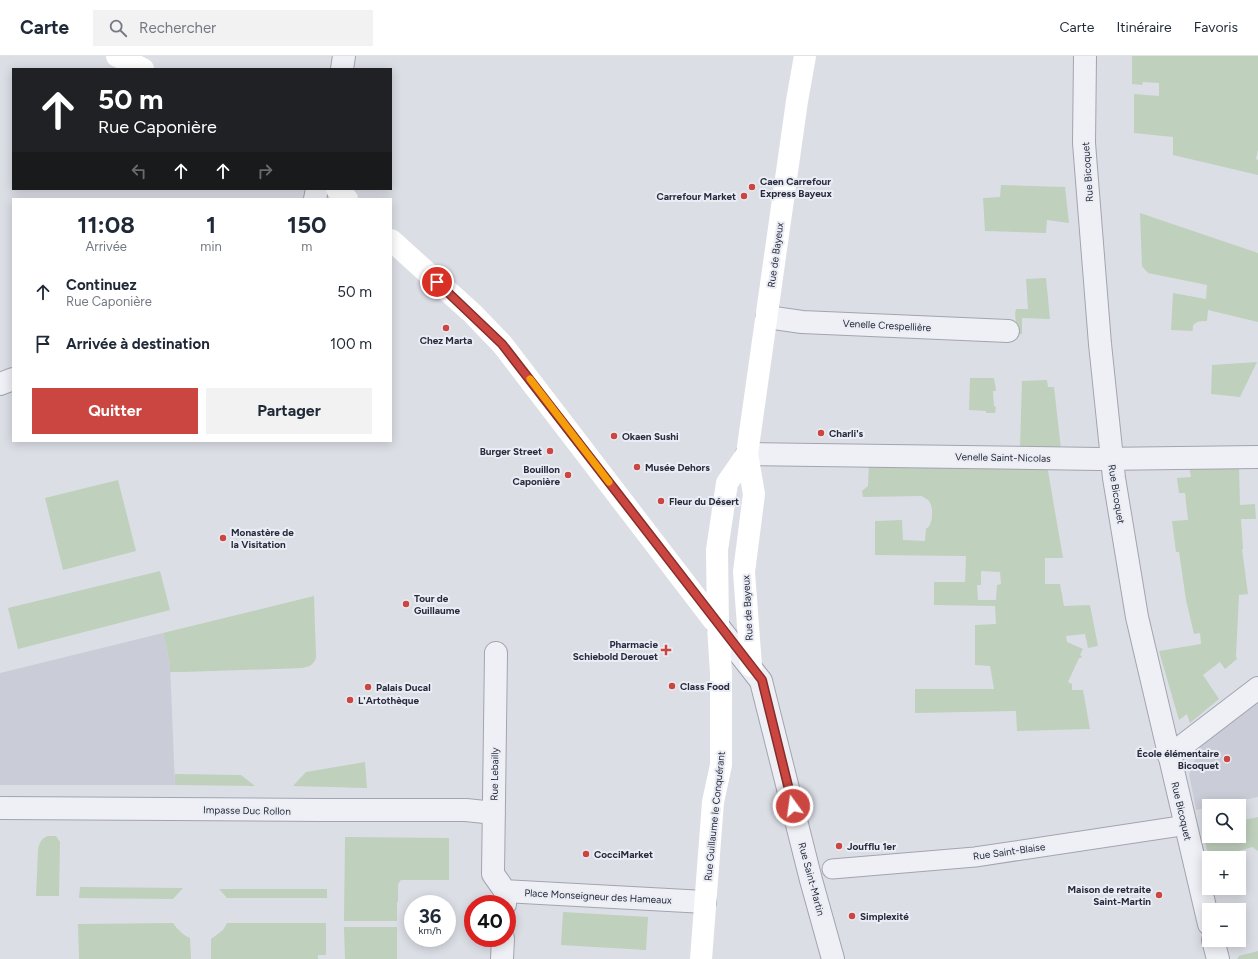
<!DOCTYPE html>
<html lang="fr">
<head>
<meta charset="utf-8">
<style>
	body { margin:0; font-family:Figtree,sans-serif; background:#f2f2f3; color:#1f2937; height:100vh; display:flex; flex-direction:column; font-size:15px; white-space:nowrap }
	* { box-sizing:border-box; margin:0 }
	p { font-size:13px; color:#747a83 }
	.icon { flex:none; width:22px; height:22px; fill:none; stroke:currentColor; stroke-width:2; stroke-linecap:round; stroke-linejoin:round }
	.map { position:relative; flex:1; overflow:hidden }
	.panel { position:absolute; left:12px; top:142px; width:380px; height:244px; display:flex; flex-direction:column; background:#fff; border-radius:0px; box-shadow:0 2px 10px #0003 }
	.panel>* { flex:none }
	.top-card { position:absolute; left:12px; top:12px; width:380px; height:122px; border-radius:0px; box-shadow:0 2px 10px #0003; background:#202124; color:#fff; overflow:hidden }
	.fabs { position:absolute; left:1202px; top:743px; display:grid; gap:8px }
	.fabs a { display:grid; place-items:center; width:44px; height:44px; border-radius:0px; background:#fff; box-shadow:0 2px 10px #0003; font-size:20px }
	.speed { position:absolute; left:404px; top:839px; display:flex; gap:8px; font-size:20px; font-weight:700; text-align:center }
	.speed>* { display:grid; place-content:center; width:52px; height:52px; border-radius:50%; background:#fff; box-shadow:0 2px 10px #0003; line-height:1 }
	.speed small { font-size:10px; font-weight:400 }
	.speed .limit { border:6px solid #d22; background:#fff; color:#111 }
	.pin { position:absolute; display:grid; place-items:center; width:34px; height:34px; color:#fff; margin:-17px; border:2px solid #fff; border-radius:50%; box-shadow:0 1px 4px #0007 }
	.me { position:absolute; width:44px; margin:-22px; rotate:346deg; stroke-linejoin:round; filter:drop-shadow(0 0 3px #0008) }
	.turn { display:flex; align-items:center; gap:14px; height:84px; padding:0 20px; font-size:18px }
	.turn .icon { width:52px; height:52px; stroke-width:2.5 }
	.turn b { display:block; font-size:28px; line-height:34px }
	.lanes { display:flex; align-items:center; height:38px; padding:0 20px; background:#0003; justify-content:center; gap:20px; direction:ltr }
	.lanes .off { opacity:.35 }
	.eta { display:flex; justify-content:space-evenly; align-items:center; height:68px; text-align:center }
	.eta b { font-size:24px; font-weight:700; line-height:28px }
	.button { display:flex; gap:8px; margin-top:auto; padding:8px 20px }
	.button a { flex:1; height:46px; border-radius:0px; background:#cb4641; color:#fff; font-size:16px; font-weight:700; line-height:46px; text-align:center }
	.button a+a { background:#f2f2f3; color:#1f2937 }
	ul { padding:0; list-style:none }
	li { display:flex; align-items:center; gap:12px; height:52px; padding:0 20px }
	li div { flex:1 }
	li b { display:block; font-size:15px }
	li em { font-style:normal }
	header { display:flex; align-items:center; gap:24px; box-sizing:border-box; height:56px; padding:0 20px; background:#fff; border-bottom:1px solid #e0e1e3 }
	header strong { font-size:19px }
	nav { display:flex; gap:22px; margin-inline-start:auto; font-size:14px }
	.search { width:280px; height:36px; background:#f2f2f3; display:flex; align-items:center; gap:10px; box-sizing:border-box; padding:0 14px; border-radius:0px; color:#747a83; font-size:15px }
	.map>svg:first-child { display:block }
	.built { fill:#cacdd8 }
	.green { fill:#bfd0bd; fill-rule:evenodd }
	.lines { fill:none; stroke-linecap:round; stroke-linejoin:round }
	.pedestrian-casing { stroke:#a2a4b0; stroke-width:21 }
	.minor-casing { stroke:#a2a4b0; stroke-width:24 }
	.tertiary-casing { stroke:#a2a4b0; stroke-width:24 }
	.pedestrian { stroke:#eff0f5; stroke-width:19 }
	.minor { stroke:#eff0f5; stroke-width:22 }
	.tertiary { stroke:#eff0f5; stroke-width:22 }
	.secondary { stroke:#fff; stroke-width:22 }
	.route-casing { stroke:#842e2a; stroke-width:10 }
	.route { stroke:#cb4641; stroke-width:7 }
	.slow { stroke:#f59e0b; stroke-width:7 }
	.poi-dot { fill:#cb4641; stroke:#ebedf4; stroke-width:1.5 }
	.labels { text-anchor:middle; stroke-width:4; stroke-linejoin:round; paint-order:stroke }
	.street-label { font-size:10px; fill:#262a3c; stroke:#ebedf4 }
	.poi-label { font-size:10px; font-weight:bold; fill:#262a3c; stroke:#ebedf4; text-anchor:start }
</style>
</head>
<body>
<header>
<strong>Carte</strong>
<div class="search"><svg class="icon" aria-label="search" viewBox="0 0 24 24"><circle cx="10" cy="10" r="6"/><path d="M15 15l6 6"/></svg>Rechercher</div>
<nav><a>Carte</a><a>Itinéraire</a><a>Favoris</a></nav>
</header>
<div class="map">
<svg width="1258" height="903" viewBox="0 0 1258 903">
	<rect width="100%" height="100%" fill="#dcdee6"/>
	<!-- built -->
	<path class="built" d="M163,577L170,608L175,729H0V617Z
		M1258,643V741L1215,750H1209V751L1196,754L1189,718L1202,687Z"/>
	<!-- green -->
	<path class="green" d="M1132,0H1258V93L1256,103L1258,104V119L1173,99V81L1134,77V38L1159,40V27L1143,26L1142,29L1132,28Z
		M1001,129L1065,131L1069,167L1047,164L1046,177L985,175L983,142L1000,141Z
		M1140,157L1258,197V266L1208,254L1207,265C1199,265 1191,266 1193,275L1171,274L1173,237L1206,243L1207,229L1148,217L1142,210Z
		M1046,222L1050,263L1022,262V278H1017L1015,257L1016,253H1028L1026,223Z
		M1257,306L1240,341L1211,338L1212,309Z
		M970,322H994L996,335H993L994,350L996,351L995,357H986V355L969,354Z
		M1047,324L1048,331H1054L1061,393L1020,392L1022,325Z
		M869,408L1047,409L1063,502H1045V528H1060L1064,550L1090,549L1098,590L1088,592L1085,578L1066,580L1067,586L1083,593L1080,599L1082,600L1081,602H1079L1068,626L1072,628V634H1083L1090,673L1017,675L1016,655L915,657V633H994L990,610L975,609V569L996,568L995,550L934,549V526H965L966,500L875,499V465L902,464L903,484L925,485L926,473C927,472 930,470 930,468C933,463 933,450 929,445C927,443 924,441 921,440L863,441L862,435L868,430ZM981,515L1000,516L1001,528L997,529L996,544H978L977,529H981Z
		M1189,411H1239L1240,449L1255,448L1256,463H1241L1243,493H1242L1248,538L1239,539L1236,600L1237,603L1225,613L1220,606L1203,619L1219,643L1190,667L1187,658L1179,664L1159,595L1201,588L1200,577L1194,578L1186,544L1179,496H1176L1172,465L1188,464L1185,437H1179L1177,422L1191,421Z
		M118,424L136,495L63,514L45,442Z
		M160,515L170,554L18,593L8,552Z
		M314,540L316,601C315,608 309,611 302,612L184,616H170V608L163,577Z
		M365,706L367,732L293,730L306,716Z
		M175,718L241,719L255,730L175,729Z
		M1258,761V795L1252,791L1229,798L1230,802H1209L1202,773L1209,771V780H1239V765Z
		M48,780H56L60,786L59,840H36L38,794C39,788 41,782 48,780Z
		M345,781L449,782V824H401L398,828V846H397V865H344Z
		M80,831L183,832L173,843L79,842Z
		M219,833H327V842H227Z
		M563,856L648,861L646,894L561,889Z
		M173,867C178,874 183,879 190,882L191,903H79L78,868Z
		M227,867H326V899H318V903H211V883L223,874Z
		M344,871H397V903H345Z
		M1258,895V903H1237L1239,900Z"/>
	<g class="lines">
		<defs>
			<path id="pedestrian" d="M832,813L975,801L1174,771L1185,768"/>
			<path id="minor" d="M1085,0L1084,87L1100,288L1114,422L1137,561L1209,868
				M767,261L802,266L1008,275
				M747,398L1100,403L1258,401
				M496,597L493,818L505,835
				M1169,700L1258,632
				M0,752L321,754H466L494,757
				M505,848V835L705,846
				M1213,884L1218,903
				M502,903L503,882"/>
			<path id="tertiary" d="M342,13L344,0
				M315,143L317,133
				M0,328L13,323
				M718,570L761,625L811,824L833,903"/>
		</defs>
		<!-- pedestrian casing -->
		<use href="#pedestrian" class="pedestrian-casing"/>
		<!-- minor casing -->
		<use href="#minor" class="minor-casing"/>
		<!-- tertiary casing -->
		<use href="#tertiary" class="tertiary-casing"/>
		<!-- pedestrian -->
		<use href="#pedestrian" class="pedestrian"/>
		<!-- minor -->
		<use href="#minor" class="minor"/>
		<!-- tertiary -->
		<use href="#tertiary" class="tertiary"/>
		<!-- secondary -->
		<path class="secondary" d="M117,0L143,13
			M337,133L347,143
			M391,184L472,257L502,288L718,570
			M751,610L744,516L754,438L747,398L797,45L805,0
			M701,903L713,746L721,709V617L718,570L717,494L727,427L747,398"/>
	</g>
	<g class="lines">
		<defs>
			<path id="route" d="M437,226L502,288L762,624L793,750"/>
		</defs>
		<!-- route casing -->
		<use href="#route" class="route-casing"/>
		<!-- route -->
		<use href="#route" class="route"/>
		<!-- slow -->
		<path class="slow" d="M530,323L609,426"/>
	</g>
	<!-- markers -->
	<g class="poi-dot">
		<circle cx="752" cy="131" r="4"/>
		<circle cx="744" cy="140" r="4"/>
		<circle cx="446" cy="272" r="4"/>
		<circle cx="821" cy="377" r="4"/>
		<circle cx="614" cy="380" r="4"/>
		<circle cx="550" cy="395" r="4"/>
		<circle cx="637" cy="411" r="4"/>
		<circle cx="568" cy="419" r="4"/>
		<circle cx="661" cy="445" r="4"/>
		<circle cx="223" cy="482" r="4"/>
		<circle cx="406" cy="548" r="4"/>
		<path d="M664 588h4v4h4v4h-4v4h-4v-4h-4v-4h4z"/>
		<circle cx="672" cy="630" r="4"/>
		<circle cx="368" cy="631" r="4"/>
		<circle cx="350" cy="644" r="4"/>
		<circle cx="1227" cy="703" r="4"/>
		<circle cx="839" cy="790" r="4"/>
		<circle cx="586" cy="798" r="4"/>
		<circle cx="1159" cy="839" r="4"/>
		<circle cx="852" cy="860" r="4"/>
	</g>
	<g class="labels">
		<!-- street labels -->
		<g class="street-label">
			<text transform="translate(1087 116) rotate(-94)" y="4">Rue Bicoquet</text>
			<text transform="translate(775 199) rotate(-82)" y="4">Rue de Bayeux</text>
			<text transform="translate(887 269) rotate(3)" y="4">Venelle Crespellière</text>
			<text transform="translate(1003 401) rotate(1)" y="4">Venelle Saint-Nicolas</text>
			<text transform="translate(1117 438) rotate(81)" y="4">Rue Bicoquet</text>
			<text transform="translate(747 552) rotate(-93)" y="4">Rue de Bayeux</text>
			<text transform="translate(494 718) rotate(-89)" y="4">Rue Lebailly</text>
			<text transform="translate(247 754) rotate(1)" y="4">Impasse Duc Rollon</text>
			<text transform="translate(1182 755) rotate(77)" y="4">Rue Bicoquet</text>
			<text transform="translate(714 760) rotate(-84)" y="4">Rue Guillaume le Conquérant</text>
			<text transform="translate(1009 795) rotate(-8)" y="4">Rue Saint-Blaise</text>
			<text transform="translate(812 823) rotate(75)" y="4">Rue Saint-Martin</text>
			<text transform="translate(598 840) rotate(3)" y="4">Place Monseigneur des Hameaux</text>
		</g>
		<!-- poi labels -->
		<g class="poi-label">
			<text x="760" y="129">Caen Carrefour<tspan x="760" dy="12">Express Bayeux</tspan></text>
			<text x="736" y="144" text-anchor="end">Carrefour Market</text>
			<text x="446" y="288" text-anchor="middle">Chez Marta</text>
			<text x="829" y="381">Charli's</text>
			<text x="622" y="384">Okaen Sushi</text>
			<text x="542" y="399" text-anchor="end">Burger Street</text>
			<text x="645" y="415">Musée Dehors</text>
			<text x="560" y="417" text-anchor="end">Bouillon<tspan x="560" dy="12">Caponière</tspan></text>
			<text x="669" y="449">Fleur du Désert</text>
			<text x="231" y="480">Monastère de<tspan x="231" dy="12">la Visitation</tspan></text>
			<text x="414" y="546">Tour de<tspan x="414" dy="12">Guillaume</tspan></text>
			<text x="658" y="592" text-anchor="end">Pharmacie<tspan x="658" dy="12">Schiebold Derouet</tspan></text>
			<text x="680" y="634">Class Food</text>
			<text x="376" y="635">Palais Ducal</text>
			<text x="358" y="648">L'Artothèque</text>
			<text x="1219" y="701" text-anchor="end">École élémentaire<tspan x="1219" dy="12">Bicoquet</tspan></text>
			<text x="847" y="794">Joufflu 1er</text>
			<text x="594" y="802">CocciMarket</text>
			<text x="1151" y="837" text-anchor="end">Maison de retraite<tspan x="1151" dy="12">Saint-Martin</tspan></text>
			<text x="860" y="864">Simplexité</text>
		</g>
	</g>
</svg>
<div class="fabs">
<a><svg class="icon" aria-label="search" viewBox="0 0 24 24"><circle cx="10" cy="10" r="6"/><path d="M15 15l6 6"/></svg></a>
<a>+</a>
<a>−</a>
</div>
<div class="speed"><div>36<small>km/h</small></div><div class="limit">40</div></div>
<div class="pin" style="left:437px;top:226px;background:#d93025"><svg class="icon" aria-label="arrive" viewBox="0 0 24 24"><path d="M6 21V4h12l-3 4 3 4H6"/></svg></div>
<svg class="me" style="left:793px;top:750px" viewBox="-20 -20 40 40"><circle r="17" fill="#cb4641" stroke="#fff" stroke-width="3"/><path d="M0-11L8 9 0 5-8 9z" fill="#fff"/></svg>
<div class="top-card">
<div class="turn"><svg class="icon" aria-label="ahead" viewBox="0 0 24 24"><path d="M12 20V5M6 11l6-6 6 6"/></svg><div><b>50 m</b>Rue Caponière</div></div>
<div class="lanes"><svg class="icon off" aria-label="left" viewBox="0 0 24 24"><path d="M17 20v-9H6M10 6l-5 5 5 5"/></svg><svg class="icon" aria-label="ahead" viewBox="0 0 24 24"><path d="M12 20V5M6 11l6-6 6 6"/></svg><svg class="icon" aria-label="ahead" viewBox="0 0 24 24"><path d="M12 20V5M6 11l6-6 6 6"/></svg><svg class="icon off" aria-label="right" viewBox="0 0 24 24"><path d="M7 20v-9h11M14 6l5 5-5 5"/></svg></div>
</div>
<section class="panel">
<div class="eta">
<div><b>11:08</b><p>Arrivée</p></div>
<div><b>1</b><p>min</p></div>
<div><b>150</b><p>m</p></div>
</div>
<ul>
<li><svg class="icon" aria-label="ahead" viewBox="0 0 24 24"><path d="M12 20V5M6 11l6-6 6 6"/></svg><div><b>Continuez</b><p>Rue Caponière</p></div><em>50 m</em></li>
<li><svg class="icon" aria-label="arrive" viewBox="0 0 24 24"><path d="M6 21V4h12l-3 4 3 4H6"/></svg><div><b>Arrivée à destination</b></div><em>100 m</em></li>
</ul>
<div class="button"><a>Quitter</a><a>Partager</a></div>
</section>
</div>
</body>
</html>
